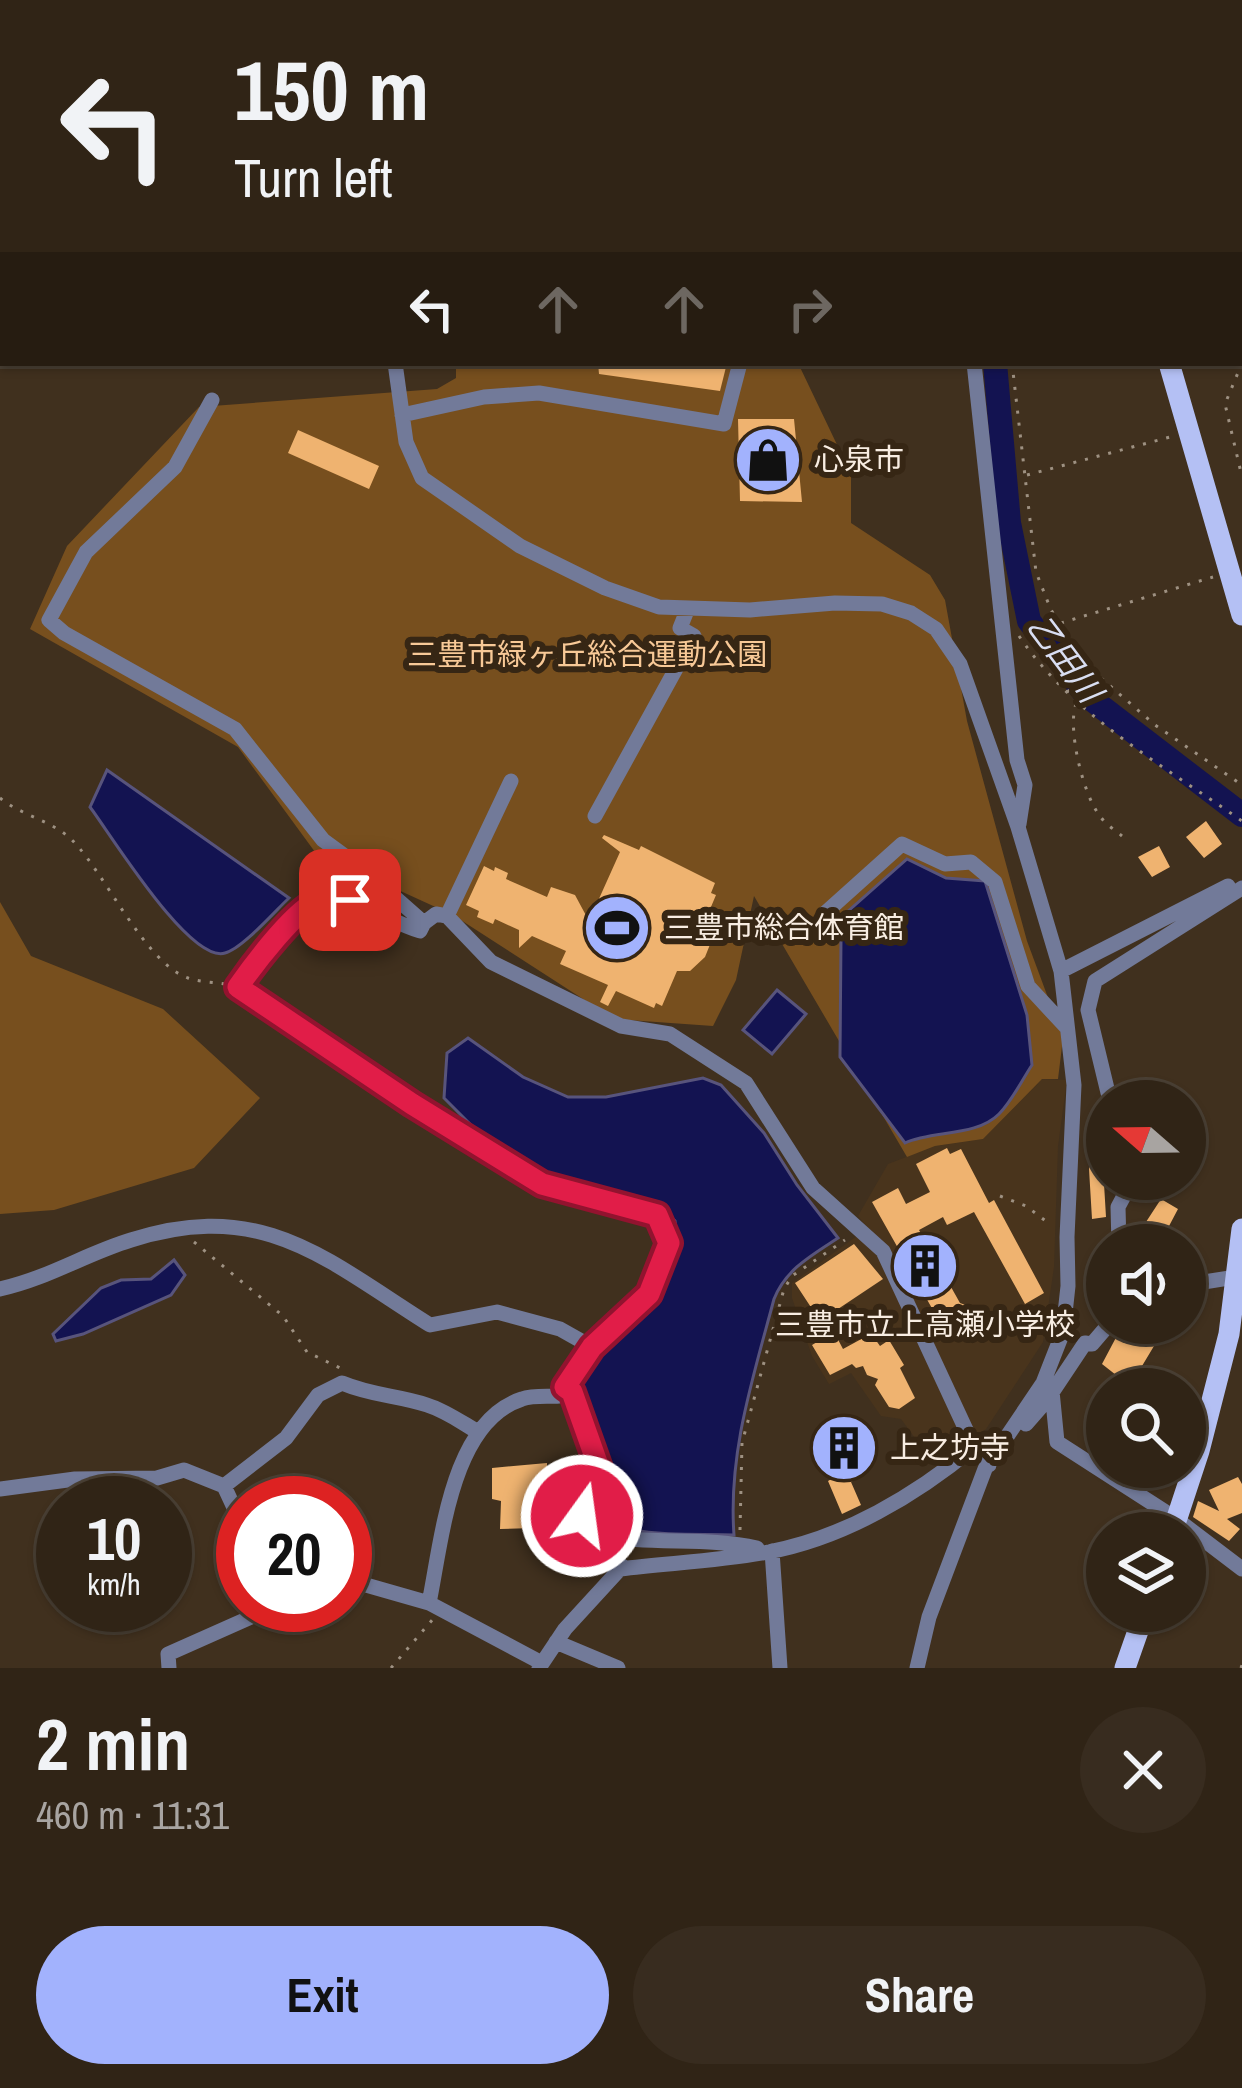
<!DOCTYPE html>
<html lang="en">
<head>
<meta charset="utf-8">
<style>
	body { margin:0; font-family:"Archivo Narrow","Noto Sans JP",sans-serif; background:#382c1f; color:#f1f3f6; height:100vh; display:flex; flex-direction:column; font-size:45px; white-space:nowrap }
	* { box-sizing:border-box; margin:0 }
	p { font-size:39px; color:#a8a4a1 }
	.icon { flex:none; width:66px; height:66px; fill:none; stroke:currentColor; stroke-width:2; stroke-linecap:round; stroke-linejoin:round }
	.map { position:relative; height:1668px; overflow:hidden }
	.sheet { display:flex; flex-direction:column; background:#302416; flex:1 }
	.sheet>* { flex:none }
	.top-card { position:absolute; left:0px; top:0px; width:1242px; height:366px; box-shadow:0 3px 9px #0004,0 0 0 3px #4b4135; background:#302416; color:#f1f3f6; overflow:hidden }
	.needle { width:78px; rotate:290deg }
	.tools { position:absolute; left:1086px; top:1080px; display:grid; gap:24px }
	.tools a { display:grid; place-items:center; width:120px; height:120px; border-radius:50%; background:#302416; box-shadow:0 3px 9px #0004,0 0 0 3px #4b4135; font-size:60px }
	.speed { position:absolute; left:36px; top:1476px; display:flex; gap:24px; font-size:60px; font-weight:700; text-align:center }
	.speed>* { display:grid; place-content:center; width:156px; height:156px; border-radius:50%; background:#302416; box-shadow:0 3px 9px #0004,0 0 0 3px #4b4135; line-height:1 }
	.speed small { font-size:30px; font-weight:400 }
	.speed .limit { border:18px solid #d22; background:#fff; color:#111 }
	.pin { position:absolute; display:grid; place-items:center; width:102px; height:102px; color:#fff; margin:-51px; border-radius:24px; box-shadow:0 6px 18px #0006 }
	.me { position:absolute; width:132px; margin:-66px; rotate:14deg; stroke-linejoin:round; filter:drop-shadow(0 0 9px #0008) }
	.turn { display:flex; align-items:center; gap:42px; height:252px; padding:0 36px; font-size:54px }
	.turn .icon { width:156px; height:156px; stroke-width:2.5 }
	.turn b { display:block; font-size:84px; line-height:102px }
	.lanes { display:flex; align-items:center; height:114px; padding:0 36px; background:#0003; justify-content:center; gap:60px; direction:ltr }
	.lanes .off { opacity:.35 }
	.round { display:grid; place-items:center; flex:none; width:126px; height:126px; border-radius:63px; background:#382c1f }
	.overview { display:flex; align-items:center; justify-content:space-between; height:204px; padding:0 36px }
	h1 { font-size:72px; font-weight:800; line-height:90px }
	.action { display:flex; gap:24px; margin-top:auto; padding:24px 36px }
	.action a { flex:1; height:138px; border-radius:72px; background:#a2b2fd; color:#111; font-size:48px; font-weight:800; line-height:138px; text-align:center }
	.action a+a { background:#382c1f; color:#f1f3f6 }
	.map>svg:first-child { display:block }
	.built { fill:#49341c }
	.green { fill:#774f1e }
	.water { fill:#131351; stroke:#58547c; stroke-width:3 }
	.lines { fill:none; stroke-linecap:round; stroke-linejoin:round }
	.river { stroke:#131351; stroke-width:24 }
	.building { fill:#efb370 }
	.path { stroke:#9e9182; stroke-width:3; stroke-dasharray:3 9; stroke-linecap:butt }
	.minor { stroke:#727a99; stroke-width:15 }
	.major { stroke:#b4c0f4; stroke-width:21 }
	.highway { stroke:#d6defd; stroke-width:24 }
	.highway-bridge { stroke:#d6defd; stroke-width:24 }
	.route-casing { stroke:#92132f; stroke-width:30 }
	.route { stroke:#e11d48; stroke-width:21 }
	.labels { text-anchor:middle; stroke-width:12; stroke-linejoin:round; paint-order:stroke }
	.poi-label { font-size:30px; fill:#f8ede2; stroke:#362614; text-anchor:start }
	.park-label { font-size:30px; fill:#f8c997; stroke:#362614 }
	.water-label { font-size:33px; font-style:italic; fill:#d9def2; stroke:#362614 }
</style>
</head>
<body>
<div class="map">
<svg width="1242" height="1668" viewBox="0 0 1242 1668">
	<rect width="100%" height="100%" fill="#40301e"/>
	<!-- built -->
	<path class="built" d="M1042,1079L1067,1080L1058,1146L1054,1267L1043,1342L986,1429L937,1468L901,1419L881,1416L851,1373L829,1384L812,1356L792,1298V1283L868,1228L858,1216L888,1164L935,1146L983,1139Z"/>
	<!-- green -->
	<path class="green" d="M456,363H798L851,474V523L930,575L945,600L967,721L1027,941L1063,1038L1058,1079H1042L983,1139L935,1146L907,1157L754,896L736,980L713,1026L614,1019L453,915L315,852L238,747L30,629L67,546L199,407L437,389L456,378Z
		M0,902L31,956L163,1009L260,1098L194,1168L54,1210L0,1214Z"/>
	<!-- water -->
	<path class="water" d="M107,770L289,898C275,911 242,949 225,953C190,964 111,835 90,807Z
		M907,859L946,878L985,881L1027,1015L1032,1065C1022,1080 1012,1101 999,1114C976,1137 933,1130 905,1143L840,1057L841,938L837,921Z
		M777,990L806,1014L772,1054L743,1030Z
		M468,1038L523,1077L568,1097H606L703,1078L721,1085L764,1133L797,1185L838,1238C812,1255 786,1269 774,1299C753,1378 728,1453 734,1535C687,1533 629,1540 588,1512L604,1468L575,1381L655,1301L678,1254L675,1221L655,1201L552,1177L479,1133L444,1098L447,1053Z
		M174,1260L185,1275L171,1295L83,1334L56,1341L53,1334L101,1288L121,1280L151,1279Z"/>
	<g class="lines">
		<!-- river -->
		<path class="river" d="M694,0L699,3
			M995,363L1009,523L1029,621L1086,695L1242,815"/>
	</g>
	<!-- building -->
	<path class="building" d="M598,363H727L720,391L599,374Z
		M738,419H794L802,502L740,501Z
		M298,430L379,466L369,489L288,453Z
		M1206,821L1222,844L1204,858L1186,837Z
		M604,835L639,850L641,846L715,883L711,893L716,895L708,914L711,942L705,957L690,971H677L662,1006L656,1003L654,1008L616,991L608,1006L600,1002L608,985L560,964L566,951L532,936L519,948V930L495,919L493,924L477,917L479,911L466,905L484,866L494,871L495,867L508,873L506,879L547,897L551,887L575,895L589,921L620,852L602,838Z
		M1159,846L1170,867L1152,877L1138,857Z
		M1104,1126H1107V1168L1103,1167L1106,1217L1092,1219L1089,1169Z
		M947,1148L950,1154L961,1149L989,1203L994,1200L1044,1293L1025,1304L974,1212L947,1225L943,1217L919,1230L960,1303L968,1306L977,1331L951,1342L872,1202L898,1188L906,1204L930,1192L916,1164Z
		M1161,1199L1178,1209L1159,1245H1131Z
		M854,1244L883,1279L820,1321L795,1283Z
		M1120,1330L1131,1339L1134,1331L1154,1346L1130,1386L1102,1364Z
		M834,1332L843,1349L865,1337L875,1339L880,1346L889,1340L904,1365L900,1368L915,1398L899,1409L889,1407L875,1385L878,1379L867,1375L863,1366L856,1368L852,1364L830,1375L812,1345Z
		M850,1427L863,1456L855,1459L863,1475L851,1482L861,1505L842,1514L828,1481L840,1474L825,1440Z
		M547,1463V1497L535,1499V1528L500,1529L501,1501L492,1499V1468Z
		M1118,1467H1156L1166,1474L1154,1490Z
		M1238,1477L1242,1484V1513L1227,1519L1240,1529L1229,1541L1193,1517L1198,1501L1219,1511L1209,1490Z"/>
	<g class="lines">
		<!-- path -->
		<path class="path" d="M1012,363L1036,572L1051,610L1093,671L1155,725L1242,785
			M1242,363L1225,404L1242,477
			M1027,475L1174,436
			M1061,623L1213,577
			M1019,636C1073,716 1164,766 1242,821
			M1067,692L1092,672
			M1076,704C1067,728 1083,795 1100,816C1105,824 1115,830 1122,836
			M0,798C22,816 52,820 73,841C106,875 146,964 188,978C199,982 213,982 225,984
			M1000,1196L1026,1206L1051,1225
			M194,1242L283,1316L307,1352L342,1369
			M740,1530L742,1443L784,1289L792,1276L845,1240
			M391,1668L433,1619
			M1241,1668L1242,1665"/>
		<!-- minor -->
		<path class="minor" d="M1041,0L1047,3
			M1238,0L1242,10
			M587,3L591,0
			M1239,97H1242
			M1239,228L1242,229
			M0,322L3,323
			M395,363L406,442L422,478L520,546L605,588L659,607L750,610L835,603L882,604L911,613L936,629L960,664L1018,827L1061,971L1074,1085L1067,1237L1068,1286L1063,1332L1052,1360L1043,1383L985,1469L929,1617L917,1668
			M974,363L1017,760L1025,785L1019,824
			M212,400L175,467L86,552L49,620L64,633L235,729L323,840L364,870L424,923
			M402,415L484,397L539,393L724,424L740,363
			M595,816L694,636L680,628L688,608
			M824,914L902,844L945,864L971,862L995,882L1028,986L1067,1028
			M447,916L511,781
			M1061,971L1228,886
			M1110,1101L1088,1010L1095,981L1242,888
			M1119,1245L1118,1207L1133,1179
			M1185,1285L1242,1276
			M0,1289C49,1278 85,1254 131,1240C263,1198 325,1259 430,1325L497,1312L560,1329L592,1347
			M565,1387L571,1392L599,1468L582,1516L595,1534C649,1546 704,1536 757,1548
			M1052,1391L1057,1442L1175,1518L1242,1569
			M1031,1416L1052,1391
			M1026,1424L1047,1400L1085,1343L1092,1344L1110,1323
			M224,1486L286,1438L318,1395L342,1383C373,1396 397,1395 427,1405C446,1411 461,1422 478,1432
			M0,1489L75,1479L157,1478L184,1470L224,1486L243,1527
			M582,1516L581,1535L600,1554L626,1568
			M772,1551L780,1668
			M345,1579L429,1603L542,1663
			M429,1603C442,1540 451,1422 522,1399C533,1395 548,1397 559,1396L592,1347L648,1295L669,1243L657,1215L542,1184L411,1104L238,987L293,922L324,897C359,901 387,920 420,931L424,923L436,914L447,916L491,962L621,1026L670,1034L746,1083L813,1188L883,1251L974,1447
			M556,1642L618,1668
			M169,1668L168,1654L258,1614L267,1605
			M539,1668L565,1629L620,1569C669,1563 720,1561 768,1552C844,1538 916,1495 974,1447L989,1465"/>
		<!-- major -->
		<path class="major" d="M1081,3L1082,0
			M1169,363L1242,615
			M1172,1533L1199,1451L1229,1334L1242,1229
			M1125,1668L1145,1611"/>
		<!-- highway -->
		<path class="highway" d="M828,0L834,3
			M1239,143H1242
			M1239,169L1242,170"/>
		<!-- highway-bridge -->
		<path class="highway-bridge" d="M889,0L895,3"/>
	</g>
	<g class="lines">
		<defs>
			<path id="route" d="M350,900C341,899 330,896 321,899C296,908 254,964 238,987L412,1104L542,1184L657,1215L669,1243L649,1294L592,1347L565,1387L572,1392L599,1468L582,1516"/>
		</defs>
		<!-- route casing -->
		<use href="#route" class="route-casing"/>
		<!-- route -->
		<use href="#route" class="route"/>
	</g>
	<!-- icons -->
	<defs>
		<symbol id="shop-disc" viewBox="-11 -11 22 22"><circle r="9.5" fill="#a2b2fd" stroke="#362614"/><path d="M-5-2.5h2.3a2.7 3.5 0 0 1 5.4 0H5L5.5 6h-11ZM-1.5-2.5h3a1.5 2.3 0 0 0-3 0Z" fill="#111"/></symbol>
		<symbol id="stadium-disc" viewBox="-11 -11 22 22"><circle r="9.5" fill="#a2b2fd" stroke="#362614"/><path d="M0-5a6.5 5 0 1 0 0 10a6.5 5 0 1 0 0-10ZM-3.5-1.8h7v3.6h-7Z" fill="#111"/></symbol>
		<symbol id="building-disc" viewBox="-11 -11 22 22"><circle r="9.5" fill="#a2b2fd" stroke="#362614"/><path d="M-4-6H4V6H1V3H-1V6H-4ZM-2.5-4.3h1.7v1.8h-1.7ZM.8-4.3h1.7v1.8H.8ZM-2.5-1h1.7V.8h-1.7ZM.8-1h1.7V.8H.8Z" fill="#111"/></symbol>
	</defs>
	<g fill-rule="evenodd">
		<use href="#shop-disc" x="730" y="422" width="76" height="76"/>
		<use href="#stadium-disc" x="579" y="890" width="76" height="76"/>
		<use href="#building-disc" x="887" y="1228" width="76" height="76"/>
		<use href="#building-disc" x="806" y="1410" width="76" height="76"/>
	</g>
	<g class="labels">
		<!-- poi labels -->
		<g class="poi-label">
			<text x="814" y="470">心泉市</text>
			<text x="664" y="938">三豊市総合体育館</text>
			<text x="925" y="1335" text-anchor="middle">三豊市立上高瀬小学校</text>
			<text x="890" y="1458">上之坊寺</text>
		</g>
		<!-- park labels -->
		<g class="park-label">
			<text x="587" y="665">三豊市緑ヶ丘総合運動公園</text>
		</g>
		<!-- water labels -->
		<g class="water-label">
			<text transform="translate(1065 658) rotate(53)" y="12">乙田川</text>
		</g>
	</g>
</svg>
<div class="tools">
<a><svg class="needle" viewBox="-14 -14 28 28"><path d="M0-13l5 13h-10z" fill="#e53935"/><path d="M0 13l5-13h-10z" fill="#a8a4a1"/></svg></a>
<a><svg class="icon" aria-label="sound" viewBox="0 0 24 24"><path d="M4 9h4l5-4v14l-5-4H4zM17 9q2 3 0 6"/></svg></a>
<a><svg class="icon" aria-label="search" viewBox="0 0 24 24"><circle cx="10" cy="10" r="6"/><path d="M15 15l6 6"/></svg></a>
<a><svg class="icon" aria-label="layers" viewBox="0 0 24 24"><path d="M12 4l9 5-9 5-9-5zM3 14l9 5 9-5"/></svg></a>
</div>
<div class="speed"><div>10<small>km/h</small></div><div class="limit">20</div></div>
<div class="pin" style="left:350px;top:900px;background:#d93025"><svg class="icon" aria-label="arrive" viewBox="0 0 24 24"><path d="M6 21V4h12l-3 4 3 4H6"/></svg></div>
<svg class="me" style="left:582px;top:1516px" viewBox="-20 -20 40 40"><circle r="17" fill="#e11d48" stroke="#fff" stroke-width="3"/><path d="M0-11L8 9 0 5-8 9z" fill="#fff"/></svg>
<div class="top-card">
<div class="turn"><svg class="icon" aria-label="left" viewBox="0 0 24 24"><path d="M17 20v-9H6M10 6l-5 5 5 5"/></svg><div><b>150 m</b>Turn left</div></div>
<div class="lanes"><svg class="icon" aria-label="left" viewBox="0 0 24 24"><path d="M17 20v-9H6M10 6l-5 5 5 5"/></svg><svg class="icon off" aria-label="ahead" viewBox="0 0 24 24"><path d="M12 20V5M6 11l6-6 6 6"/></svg><svg class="icon off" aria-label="ahead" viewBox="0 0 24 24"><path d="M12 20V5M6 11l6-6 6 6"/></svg><svg class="icon off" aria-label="right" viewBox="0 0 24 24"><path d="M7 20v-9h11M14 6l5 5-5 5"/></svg></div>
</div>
</div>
<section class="sheet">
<div class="overview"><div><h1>2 min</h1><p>460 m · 11:31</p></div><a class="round"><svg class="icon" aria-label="close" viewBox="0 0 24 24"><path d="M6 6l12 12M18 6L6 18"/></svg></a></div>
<div class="action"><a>Exit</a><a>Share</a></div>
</section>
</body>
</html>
